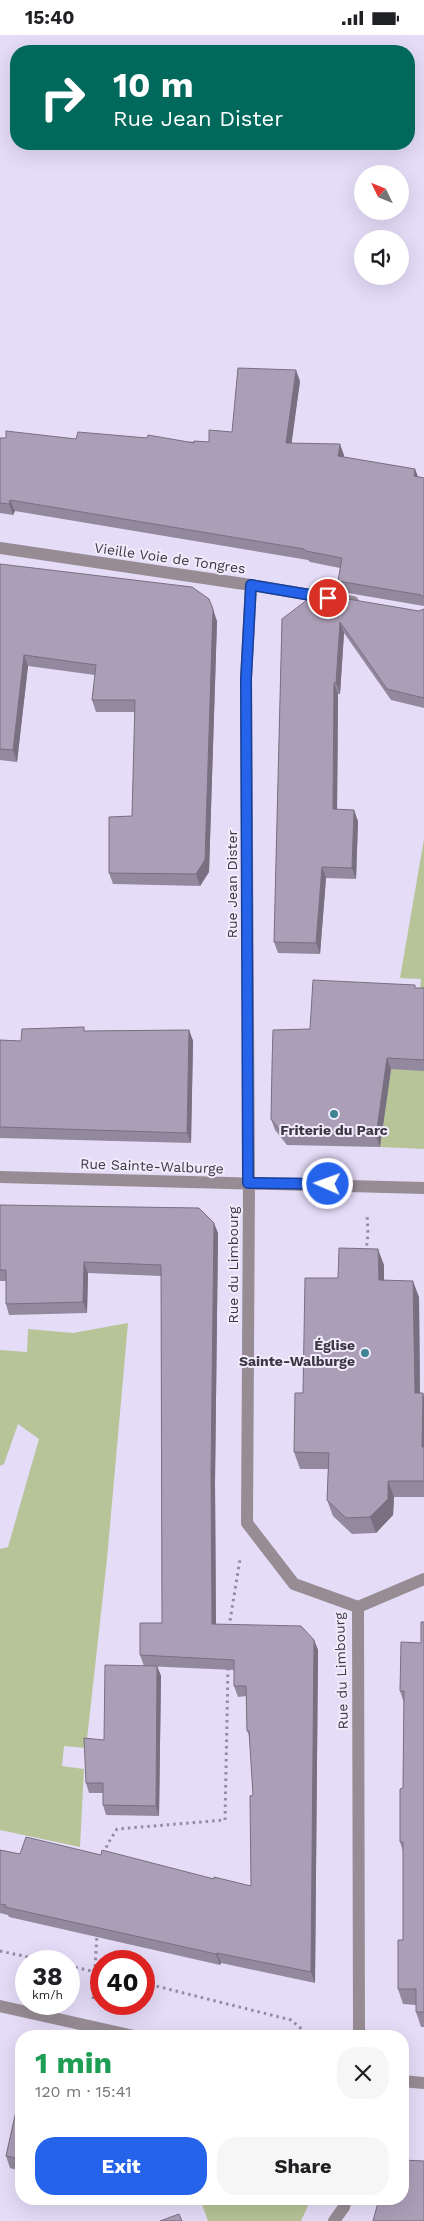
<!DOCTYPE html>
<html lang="en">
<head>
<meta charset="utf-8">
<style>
	body { margin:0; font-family:"Work Sans",sans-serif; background:#f6f6f6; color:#202124; height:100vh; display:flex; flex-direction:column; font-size:19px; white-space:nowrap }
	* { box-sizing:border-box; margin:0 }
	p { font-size:16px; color:#757577 }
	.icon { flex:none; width:28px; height:28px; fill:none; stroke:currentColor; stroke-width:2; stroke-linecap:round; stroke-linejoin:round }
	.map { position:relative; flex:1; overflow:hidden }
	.details { position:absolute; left:15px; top:1995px; width:394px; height:175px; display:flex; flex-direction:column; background:#fff; border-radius:20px; box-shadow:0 5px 20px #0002 }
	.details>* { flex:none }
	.hud { position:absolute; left:10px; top:10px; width:405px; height:105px; border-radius:20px; box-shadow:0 5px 20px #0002; background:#00695c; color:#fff; overflow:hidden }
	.needle { width:32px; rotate:313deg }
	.buttons { position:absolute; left:354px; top:130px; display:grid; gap:10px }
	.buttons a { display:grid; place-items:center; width:55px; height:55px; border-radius:50%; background:#fff; box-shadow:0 5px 20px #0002; font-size:25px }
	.speed { position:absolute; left:15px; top:1915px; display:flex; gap:10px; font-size:25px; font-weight:700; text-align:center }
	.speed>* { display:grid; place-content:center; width:65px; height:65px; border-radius:50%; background:#fff; box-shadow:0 5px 20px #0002; line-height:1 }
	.speed small { font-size:12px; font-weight:400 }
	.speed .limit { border:8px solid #d22; background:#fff; color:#111 }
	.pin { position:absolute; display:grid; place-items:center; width:42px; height:42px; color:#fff; margin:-21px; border:2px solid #fff; border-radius:50%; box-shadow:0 1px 5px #0007 }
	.me { position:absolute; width:55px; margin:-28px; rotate:272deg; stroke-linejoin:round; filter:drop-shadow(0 0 4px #0008) }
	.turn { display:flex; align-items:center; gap:18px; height:105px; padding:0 20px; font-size:22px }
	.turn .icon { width:65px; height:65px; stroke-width:2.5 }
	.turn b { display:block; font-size:35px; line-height:42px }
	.round { display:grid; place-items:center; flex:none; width:52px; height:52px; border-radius:20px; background:#f6f6f6 }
	.headline { display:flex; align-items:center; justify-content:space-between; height:85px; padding:0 20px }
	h1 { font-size:30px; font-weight:700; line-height:38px; color:#1e9e55 }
	.action { display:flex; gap:10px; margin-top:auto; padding:10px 20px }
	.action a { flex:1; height:58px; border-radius:20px; background:#2563eb; color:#fff; font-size:20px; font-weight:700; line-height:58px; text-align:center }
	.action a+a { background:#f6f6f6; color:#202124 }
	.status { display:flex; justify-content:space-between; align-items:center; height:35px; padding:0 25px; background:#fff; direction:ltr }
	.status svg { height:14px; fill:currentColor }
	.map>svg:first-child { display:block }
	.green { fill:#b6c497 }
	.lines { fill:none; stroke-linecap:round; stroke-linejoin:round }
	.path { stroke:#928ca0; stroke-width:3; stroke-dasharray:2.5 4; stroke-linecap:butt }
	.minor { stroke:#978c94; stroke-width:12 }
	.wall { fill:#93899e }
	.shaded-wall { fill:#786f81 }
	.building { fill:#ab9fb8; stroke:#786f81 }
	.route-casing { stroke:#184099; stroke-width:12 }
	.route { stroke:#2563eb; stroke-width:9 }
	.poi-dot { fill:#3e8391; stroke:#f1ebfc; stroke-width:2 }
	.labels { text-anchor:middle; stroke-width:4; stroke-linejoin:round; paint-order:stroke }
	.street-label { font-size:14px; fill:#3b3743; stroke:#f1ebfc }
	.poi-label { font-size:14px; font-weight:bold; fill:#3b3743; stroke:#f1ebfc }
</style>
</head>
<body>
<div class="status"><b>15:40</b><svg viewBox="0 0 49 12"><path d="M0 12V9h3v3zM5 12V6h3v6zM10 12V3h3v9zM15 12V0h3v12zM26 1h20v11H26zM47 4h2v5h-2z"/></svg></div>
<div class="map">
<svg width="424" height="2186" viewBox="0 0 424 2186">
	<rect width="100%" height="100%" fill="#e5dcf8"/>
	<!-- green -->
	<path class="green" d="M424,804V977L418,976L421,944L400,943Z
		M390,1029L424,1031V1114L380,1112Z
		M128,1288L107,1524L86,1713L64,1711L62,1731L84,1734L80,1812L0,1795V1514L8,1512L39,1404L18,1389L4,1429L0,1431V1315L27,1317L28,1294L73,1298Z
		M200,2164H311L301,2186H208Z"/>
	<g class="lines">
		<!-- path -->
		<path class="path" d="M366,1217L368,1199L367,1178
			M229,1592L240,1524
			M105,1819L107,1810L117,1794L225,1785L228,1633
			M0,1916L47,1926
			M69,1931L101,1938
			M144,1948L291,1985L310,2001
			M93,1964L97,1900"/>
		<!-- minor -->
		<path class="minor" d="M0,513L251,550L353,567
			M251,550L246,644L249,1148L247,1488L294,1549L358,1572
			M0,1142L424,1153
			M358,1572L359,2001
			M358,1572L424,1544
			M0,1971L134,2001
			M402,2046L424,2048
			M334,2186L344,2172L346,2164"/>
	</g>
	<!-- wall -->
	<path class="wall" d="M300,346L291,409L344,420V422L415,434L418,442L424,443V571L342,557L338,546L340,533L310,527L308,525L15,476L13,480L0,478V403H6L209,407L232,397Z
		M0,529L217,586L209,837L200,851L113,849L109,838L132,781L135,677H96L92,665L95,640L28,631L17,727L0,725Z
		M424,574V673L391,665L344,598L340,659H338L337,774L358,786L356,844L326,843L320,919L278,918L274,907L282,584L419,576Z
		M416,953H424V1036L391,1034L380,1112L287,1110L275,1095L271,1084L310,994Z
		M189,995L193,1006L191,1108L0,1103V1005L21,1006L85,996Z
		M0,1170L218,1198L215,1448L216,1589L314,1605L318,1615L315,1948L221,1928L220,1930L9,1882L8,1880L0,1878V1815L20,1819L101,1820L214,1844L251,1851L253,1760L250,1702L247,1696L246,1661L238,1662L234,1651V1635L144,1631L140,1620L162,1588L161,1241L88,1238L87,1278L9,1280L6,1269V1246H0Z
		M384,1230V1245L419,1262L420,1358H423L424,1362V1462H394L393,1480L376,1498L352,1499L333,1481L327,1465L328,1434H300L294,1417L303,1358L338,1243Z
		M424,1587V1992H421L416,1977V1970L403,1969L398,1954L403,1905V1816L400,1807L403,1753L404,1668L400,1656L421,1608Z
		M157,1631L161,1641L159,1781L106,1780L103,1770V1758H89L86,1748L104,1705Z
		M21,2054V2136L10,2133L6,2121Z"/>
	<!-- shaded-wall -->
	<path class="shaded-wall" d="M296,335L300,346L290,420L286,408Z
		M340,409L344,420L342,432L338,421Z
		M415,434L419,445L414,441Z
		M10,465L15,476L13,480L9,469Z
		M213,574L217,586L209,837L200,851L196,839Z
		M340,587L344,598L340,659L336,648Z
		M24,620L28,631L17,727L13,715Z
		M334,648L338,659L337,785L333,774Z
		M354,775L358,786L356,844L352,833Z
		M322,832L326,843L320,919L316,908Z
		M189,995L193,1006L191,1108L187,1098Z
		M387,1023L391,1034L380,1112L376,1101Z
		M214,1188L218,1198L215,1448L216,1599L212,1589L211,1437Z
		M378,1214L384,1230V1262L379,1245Z
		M84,1227L88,1238L87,1278L83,1267Z
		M413,1246L419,1262L420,1375L415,1358Z
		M423,1358L424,1362V1416L422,1412Z
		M388,1446L394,1462L393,1480L376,1498L370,1482Z
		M314,1605L318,1615L315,1948L311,1937Z
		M157,1631L161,1641L159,1781L156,1771Z
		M217,1918L221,1928L220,1930L216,1919Z"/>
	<!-- building -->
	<path class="building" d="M238,333L296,335L286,408L340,409L338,421L415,434L414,441L424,443V562L421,560L338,546L342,523L306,516L304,514L10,465L9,469L0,468V403H6V396L76,404L78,397L147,403L148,400L194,408V406L209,407V395L232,397Z
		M0,529L192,552L209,564L213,574L205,825L196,839L109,838V782L132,781L135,665H92L96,630L24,620L13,715L0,714Z
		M336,562L419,576L424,574V663L387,654L340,587L336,648H334L333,774L354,775L352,833L322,832L316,908L274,907L282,584L307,565L335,568Z
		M313,945L415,950V953H424V1025L387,1023L376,1101L283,1099L271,1084L272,1031L273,995L310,994Z
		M84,992V996L189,995L187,1098L0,1092V1005L21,1006L22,994Z
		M0,1170L199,1173L214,1188L211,1437L212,1589L301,1591L314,1605L311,1937L217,1918L216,1919L5,1872L6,1870L0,1869V1815L20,1819L26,1802L101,1820L102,1815L214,1844V1842L251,1851L250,1761L253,1760L249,1696H247L246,1651H234V1625L140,1620V1588H162L161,1230L84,1227L83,1267L6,1269V1235H0Z
		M339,1213L378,1214L379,1245L413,1246L415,1358H423L422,1412H424V1446H388V1464L370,1482L346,1483L327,1465L329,1418L294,1417L295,1358H303L305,1243H338Z
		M421,1587H424V1977H416V1954H398V1905H403V1807H400V1754L403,1753L404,1656H400L401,1607L421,1608Z
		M105,1630L157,1631L156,1771L103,1770V1748H86L84,1703L104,1705Z
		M21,2054V2124L6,2121Z
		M402,2125L424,2126V2186H373L379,2164H402Z
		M179,2179L182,2186H160Z"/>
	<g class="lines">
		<defs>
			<path id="route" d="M328,563L251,550L246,644L248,1148L328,1149"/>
		</defs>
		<!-- route casing -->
		<use href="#route" class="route-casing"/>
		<!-- route -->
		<use href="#route" class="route"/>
	</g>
	<!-- markers -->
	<g class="poi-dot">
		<circle cx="334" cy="1079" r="5"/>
		<circle cx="365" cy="1318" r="5"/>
	</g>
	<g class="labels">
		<!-- street labels -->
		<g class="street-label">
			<text transform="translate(170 523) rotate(8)" y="5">Vieille Voie de Tongres</text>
			<text transform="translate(232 849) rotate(-90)" y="5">Rue Jean Dister</text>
			<text transform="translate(152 1131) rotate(2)" y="5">Rue Sainte-Walburge</text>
			<text transform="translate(233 1230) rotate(-90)" y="5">Rue du Limbourg</text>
			<text transform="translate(341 1636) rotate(-92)" y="5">Rue du Limbourg</text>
		</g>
		<!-- poi labels -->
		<g class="poi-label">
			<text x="334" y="1100">Friterie du Parc</text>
			<text x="355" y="1315" text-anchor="end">Église<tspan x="355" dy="16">Sainte-Walburge</tspan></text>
		</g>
	</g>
</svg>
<div class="buttons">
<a><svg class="needle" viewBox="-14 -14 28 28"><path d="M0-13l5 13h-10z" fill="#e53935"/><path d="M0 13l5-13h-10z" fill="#757577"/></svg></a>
<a><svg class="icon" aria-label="sound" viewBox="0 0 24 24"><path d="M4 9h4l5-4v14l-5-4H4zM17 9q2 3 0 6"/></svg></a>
</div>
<div class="speed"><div>38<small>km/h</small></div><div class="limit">40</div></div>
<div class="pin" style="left:328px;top:563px;background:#d93025"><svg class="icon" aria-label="arrive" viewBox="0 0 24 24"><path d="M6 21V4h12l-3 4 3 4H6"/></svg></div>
<svg class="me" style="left:328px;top:1149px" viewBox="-20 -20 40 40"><circle r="17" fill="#2563eb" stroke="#fff" stroke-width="3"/><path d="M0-11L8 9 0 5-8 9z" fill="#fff"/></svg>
<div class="hud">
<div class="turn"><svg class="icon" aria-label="right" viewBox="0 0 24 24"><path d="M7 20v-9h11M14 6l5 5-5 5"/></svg><div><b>10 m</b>Rue Jean Dister</div></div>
</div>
<section class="details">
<div class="headline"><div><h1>1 min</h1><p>120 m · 15:41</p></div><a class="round"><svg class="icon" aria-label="close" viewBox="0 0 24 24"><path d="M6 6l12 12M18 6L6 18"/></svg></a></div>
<div class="action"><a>Exit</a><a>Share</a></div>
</section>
</div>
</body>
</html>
